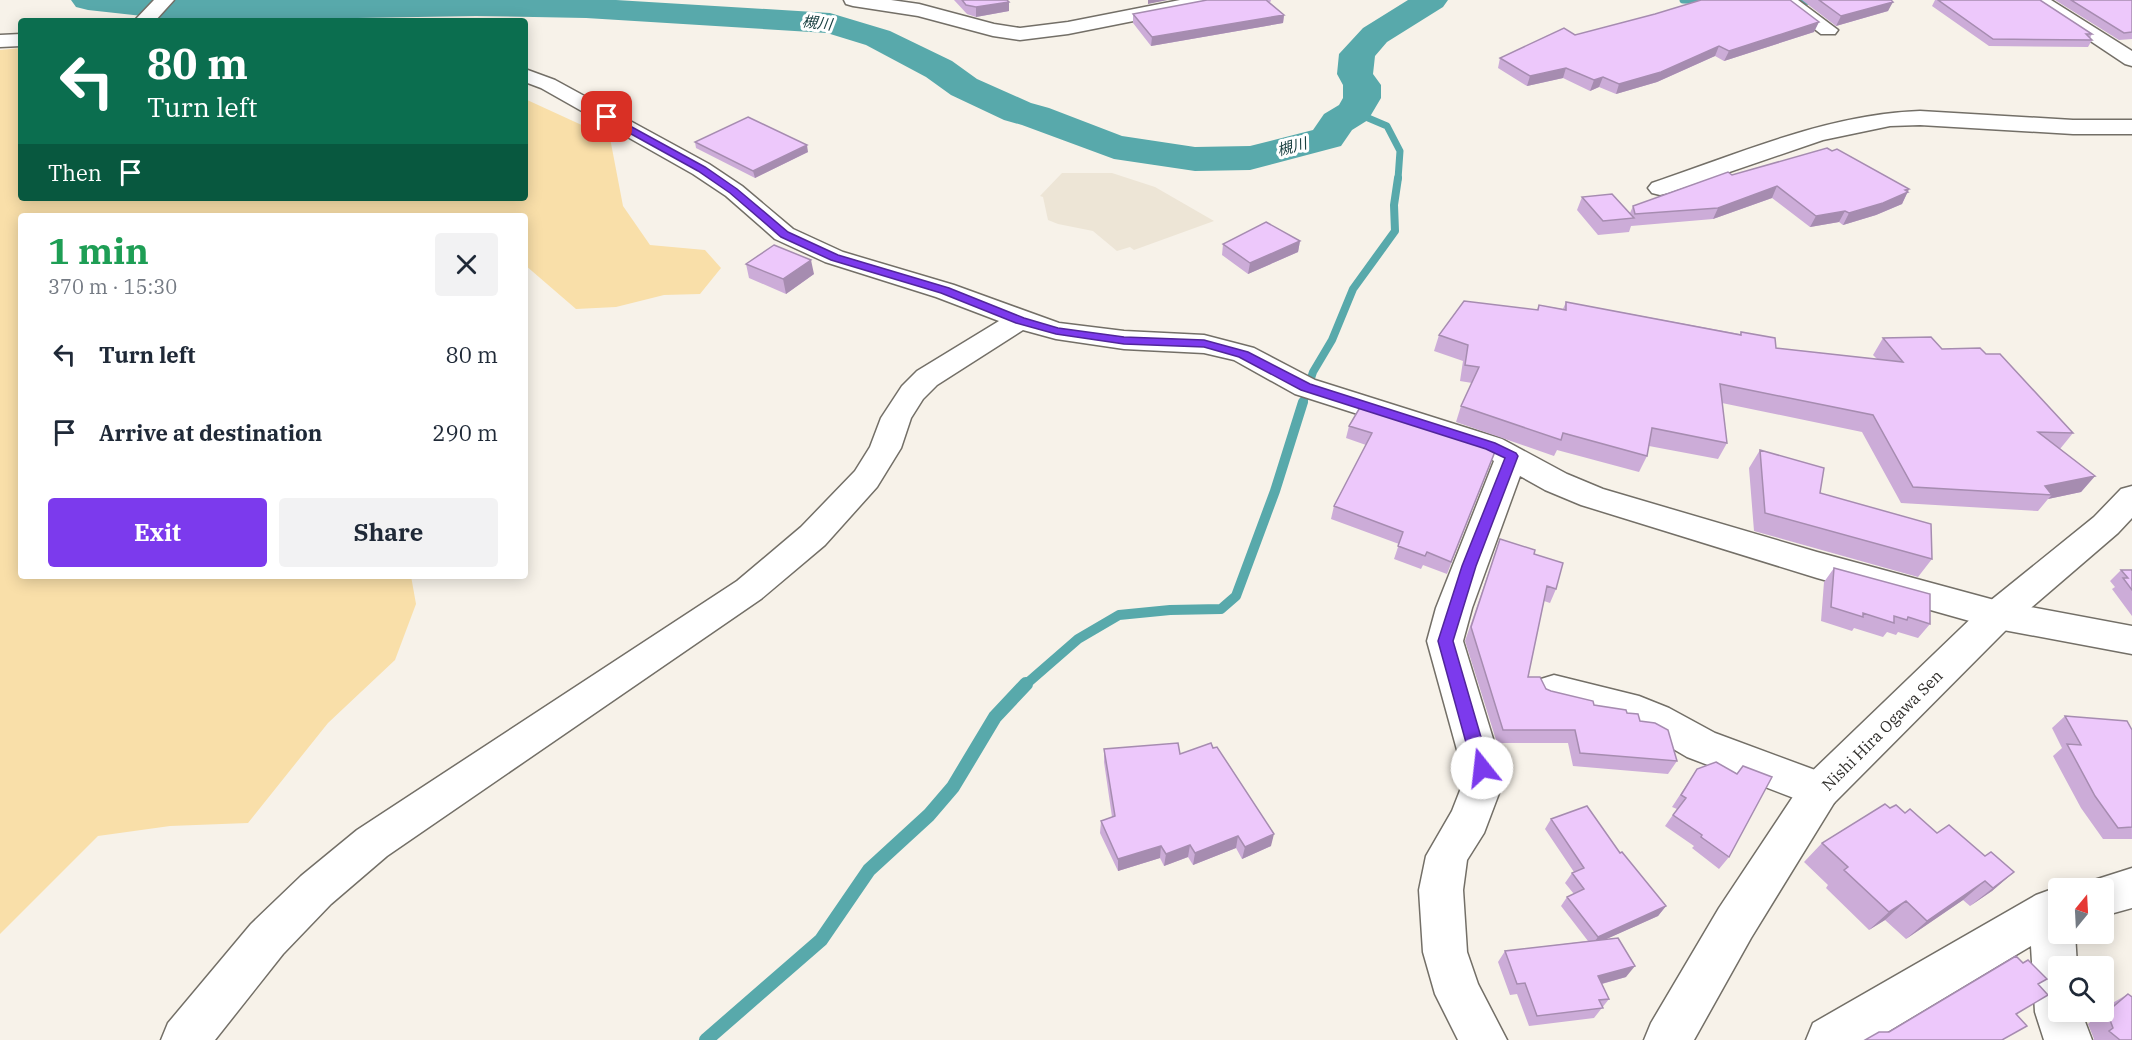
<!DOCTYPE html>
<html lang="en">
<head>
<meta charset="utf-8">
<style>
	body { margin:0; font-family:"IBM Plex Serif","Noto Sans JP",serif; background:#f2f2f3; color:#1f2937; height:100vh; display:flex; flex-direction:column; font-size:22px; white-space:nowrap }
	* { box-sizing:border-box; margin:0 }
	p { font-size:20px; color:#747a83 }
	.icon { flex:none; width:33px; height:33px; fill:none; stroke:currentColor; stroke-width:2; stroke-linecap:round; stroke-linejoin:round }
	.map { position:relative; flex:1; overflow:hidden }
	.side { position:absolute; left:18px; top:213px; width:510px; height:366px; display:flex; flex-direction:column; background:#fff; border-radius:6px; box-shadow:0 3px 15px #0003 }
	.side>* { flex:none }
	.guide { position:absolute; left:18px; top:18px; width:510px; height:183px; border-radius:6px; box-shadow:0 3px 15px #0003; background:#0b6e4f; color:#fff; overflow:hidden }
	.needle { width:39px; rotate:18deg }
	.controls { position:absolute; left:2048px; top:878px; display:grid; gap:12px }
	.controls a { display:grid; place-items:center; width:66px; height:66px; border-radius:6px; background:#fff; box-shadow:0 3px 15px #0003; font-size:30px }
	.pin { position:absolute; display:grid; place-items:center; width:51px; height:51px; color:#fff; margin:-26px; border-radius:12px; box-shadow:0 3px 9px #0006 }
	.me { position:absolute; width:66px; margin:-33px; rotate:344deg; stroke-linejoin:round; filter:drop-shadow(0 0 4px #0008) }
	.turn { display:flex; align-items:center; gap:21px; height:126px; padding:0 30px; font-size:27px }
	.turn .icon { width:78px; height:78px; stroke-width:2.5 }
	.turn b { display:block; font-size:42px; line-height:51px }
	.then { display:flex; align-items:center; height:57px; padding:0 30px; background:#0003; gap:12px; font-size:22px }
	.round { display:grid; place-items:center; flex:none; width:63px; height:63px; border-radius:6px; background:#f2f2f3 }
	.head { display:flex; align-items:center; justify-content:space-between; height:102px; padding:0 30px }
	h1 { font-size:36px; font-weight:700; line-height:45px; color:#1e9e55 }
	.button { display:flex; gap:12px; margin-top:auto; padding:12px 30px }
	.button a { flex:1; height:69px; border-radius:6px; background:#7c3aed; color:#fff; font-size:24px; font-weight:700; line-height:69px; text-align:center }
	.button a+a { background:#f2f2f3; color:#1f2937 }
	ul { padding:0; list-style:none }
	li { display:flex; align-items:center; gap:18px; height:78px; padding:0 30px }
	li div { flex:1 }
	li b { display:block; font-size:22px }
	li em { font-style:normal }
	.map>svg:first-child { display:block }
	.built { fill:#ede5d6 }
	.green { fill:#f9dfa9 }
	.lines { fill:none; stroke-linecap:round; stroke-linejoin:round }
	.stream-far3 { stroke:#58a9ab; stroke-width:7 }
	.stream-far2 { stroke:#58a9ab; stroke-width:8 }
	.stream-far1 { stroke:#58a9ab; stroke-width:10 }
	.stream { stroke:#58a9ab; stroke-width:14 }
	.river { fill:#58a9ab; fill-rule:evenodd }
	.street-casing { stroke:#736f67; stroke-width:3 }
	.secondary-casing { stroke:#736f67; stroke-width:3 }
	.street { fill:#fff; fill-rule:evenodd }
	.secondary { fill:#fff; fill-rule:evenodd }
	.wall { fill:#ccacd8 }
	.shaded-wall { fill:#a68cb0 }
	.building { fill:#edc8fb; stroke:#a68cb0; stroke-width:1.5 }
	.route { fill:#7c3aed; stroke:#51269a; stroke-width:1.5 }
	.labels { text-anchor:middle; stroke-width:6; stroke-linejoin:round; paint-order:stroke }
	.far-water-label { font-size:15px; font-style:italic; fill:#1b4142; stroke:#fff }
	.street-label { font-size:16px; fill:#2f2d2a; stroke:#fff }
</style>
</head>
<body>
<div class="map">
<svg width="2132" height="1040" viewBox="0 0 2132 1040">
	<rect width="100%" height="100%" fill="#f7f2e9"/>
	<!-- built -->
	<path class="built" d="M1062,173H1112L1155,187L1214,221L1134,250L1130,247L1117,251L1093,231L1058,224L1048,220L1043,197L1040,196Z"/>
	<!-- green -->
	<path class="green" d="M21,48V198H525V99L610,138L623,206L650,245L705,250L721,268L700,294L664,295L616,307L576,309L525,265V216H21V576H411L416,604L395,660L328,723L248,823L170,826L98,836L0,934V50Z"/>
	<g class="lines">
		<!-- stream-far3 -->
		<path class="stream-far3" d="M1683,0L1711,1
			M1787,2L1843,0
			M1354,112L1387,126L1400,151L1398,179"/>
		<!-- stream-far2 -->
		<path class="stream-far2" d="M1303,403L1313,372L1332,340L1353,289L1395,231L1394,205L1398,178"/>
		<!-- stream-far1 -->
		<path class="stream-far1" d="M1024,686L1078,639L1119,615L1170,610L1221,609L1236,596L1275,491L1303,402"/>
		<!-- stream -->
		<path class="stream" d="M706,1040L821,940L869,870L929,815L953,787L995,717L1026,684"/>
		<!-- river -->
		<path class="river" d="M71,0H616L830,13L890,31L952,61L977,79L1031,103L1049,108L1122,136L1195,147L1250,146L1313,130L1324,114L1339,105L1343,98V85L1337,74L1339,54L1363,28L1408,0H1448L1443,7L1387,42L1375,56L1373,74L1381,85V98L1368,120L1352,130L1341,146L1250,170L1195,171L1114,159L1022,125L1004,120L951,95L926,77L866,45L827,33L586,18L476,16L188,21L88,10L76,7Z"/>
		<defs>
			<path id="street" d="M844,0H891L919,4L994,24L1020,28L1068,22L1180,0H1218L1216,4L1209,6L1068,34L1020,40L993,36L918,16L853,6L846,4Z
				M1777,0H1798L1838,30L1835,34H1821Z
				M21,34V46L0,47V35Z
				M525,69L555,80L709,164L742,186L793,229L843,252L954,285L1059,323L1124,331L1204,335L1254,348L1315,380L1502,439L1567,474L1603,489L1817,552L1998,601L2132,626V654L1998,629L1817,578L1581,505L1545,490L1520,476L1472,608L1463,641L1502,768L1501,788L1484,833L1467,860L1463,890L1467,952L1478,984L1507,1040H1458L1435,994L1423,952L1419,890L1426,856L1452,811L1461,788L1462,768L1427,641L1436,608L1494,461L1480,453L1295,394L1234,360L1204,353L1124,349L1056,339L1023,330L937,385L923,399L911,418L901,448L877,487L825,545L761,599L387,856L331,904L283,954L215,1040H161L168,1023L251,924L301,876L357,830L737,581L801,527L855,471L870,447L881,418L902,386L917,371L999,321L936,297L825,262L775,239L726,196L693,174L541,88L525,82Z
				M1920,111L2073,120H2132V134H2073L1920,125L1890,126L1823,140L1668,193L1660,195L1652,193L1648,188L1652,183C1738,154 1828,114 1920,111Z
				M1554,675L1639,696L1669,708L1715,733L1834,777L1840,790L1834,803L1820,808L1687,757L1641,730L1620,721L1541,701L1535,690L1541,679Z
				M2132,868V908L2103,916V888H2085L2088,882Z
				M2058,887V933H2075L2077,966H2058V1011H2081L2092,1040H2044L2035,1012L2031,946L1874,1040H1806L1813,1023L2036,895Z"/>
			<path id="secondary" d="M154,0H174L155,21H134Z
				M2029,0H2051L2132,51V66L2125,64Z
				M2132,486V518L2118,533L2011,625L1834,803L1751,938L1694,1040H1644L1651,1023L1719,908L1806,777L1985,605L2094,517L2121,489Z"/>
		</defs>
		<!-- street casing -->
		<use href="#street" class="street-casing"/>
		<!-- secondary casing -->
		<use href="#secondary" class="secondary-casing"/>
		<!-- street -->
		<use href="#street" class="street"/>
		<!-- secondary -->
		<use href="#secondary" class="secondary"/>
	</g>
	<!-- wall -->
	<path class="wall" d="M954,0H1007L1009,11L976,17L967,14Z
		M1207,0H1271L1270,3L1284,15L1283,23L1151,46L1133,23V14Z
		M1802,0H1891L1888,11L1836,26Z
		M1935,0H2040L2092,34L2090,38L2092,40L2088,47L1989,46L1932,6Z
		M2055,0H2132V39L2119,40Z
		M1814,32L1724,61L1715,56L1657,82L1616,94L1599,87L1590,91L1563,78L1527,86L1498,68L1500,58L1575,35Z
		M695,142L808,152L755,178L696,148Z
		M1732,175L1909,189L1902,204L1876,215L1843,225L1839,222L1810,227L1772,198L1713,219L1631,226L1629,232L1598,235L1577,210L1582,197L1630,213L1633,206Z
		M1300,241L1298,252L1248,274L1222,255L1223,244Z
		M746,264L814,274L786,294L749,278Z
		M1566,302L1740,334L1741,332L1776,348L1877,359L1873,355L1883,338L1942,349L1986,354L2073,433L2060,449L2095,476L2081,492L2048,499L2038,511L1901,503L1862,432L1722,403L1727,443L1718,459L1649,446L1647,456L1639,472L1557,450L1554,456L1456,422L1461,406L1472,383L1460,381L1463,361L1434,351L1439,335L1537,310L1539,305L1563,309Z
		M1349,426L1491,462L1447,574L1423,565L1421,569L1394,559L1399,544L1331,519L1334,506L1366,445L1346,438Z
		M1760,450L1820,493L1932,559L1918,577L1754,531L1749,468Z
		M1500,539L1534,554L1556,589L1550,603L1544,601L1528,677L1551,691L1594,705L1627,713L1640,721L1677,761L1668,774L1573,766L1568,743H1497L1465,641Z
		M1834,568L1930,624L1918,638L1898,632L1896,635L1887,632L1883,637L1854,628L1852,631L1821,621L1824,582Z
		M2121,570H2132V616L2112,589L2115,587L2110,581Z
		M2065,716L2132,730V839H2103L2081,808L2053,756L2062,748L2052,728Z
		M1104,749L1180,754L1271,846L1242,859L1236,848L1193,865L1188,857L1164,866L1160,858L1118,871L1100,833L1101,821L1112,817L1104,762Z
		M1697,769L1729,857L1719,869L1692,848L1694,846L1665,826L1677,809L1672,807Z
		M1890,808L1905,813L1937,833L1985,856L2014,872L1992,891L1970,906L1963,900L1906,939L1885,920L1869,930L1826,888L1828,885L1804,862L1822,843Z
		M1551,819L1620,853L1666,906L1658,916L1606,939L1626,977L1602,984L1609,999L1594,1018L1529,1026L1517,994L1510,995L1498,962L1505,951L1588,941L1561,906L1567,897L1574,894L1565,883L1572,873L1574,872L1545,829Z
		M2128,994L2132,1040H2093L2094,1039L2088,1024L2109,1005Z"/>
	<!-- shaded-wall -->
	<path class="shaded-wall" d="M1148,0H1168L1148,4Z
		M1009,2V11L976,17V7Z
		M1893,2L1888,11L1836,26L1841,16Z
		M1284,15L1283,23L1151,46L1152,37Z
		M1819,22L1814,32L1724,61L1729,51Z
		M1719,46L1715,56L1657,82L1616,94L1619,84Z
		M1566,68L1563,78L1527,86L1530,76Z
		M1603,77L1599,87L1590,91L1594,80Z
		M807,145L808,152L755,178L753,171Z
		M1777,186L1772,198L1713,219L1718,208Z
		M1909,189L1902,204L1876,215L1843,225L1849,213Z
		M1845,211L1839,222L1810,227L1816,216Z
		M1300,241L1298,252L1248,274L1250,263Z
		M811,260L814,274L786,294L783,279Z
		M2095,476L2081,492L2048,499L2052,495L2045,486Z
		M1274,834L1271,846L1242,859L1245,847Z
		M1238,836L1236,848L1193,865L1195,853Z
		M1190,845L1188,857L1164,866L1166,854Z
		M1161,846L1160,858L1118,871V859Z
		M2014,872L1992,891L1970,906L1993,888Z
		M1985,881L1963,900L1906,939L1927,921Z
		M1906,901L1885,920L1869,930L1889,912Z
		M1666,906L1658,916L1591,946L1598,937Z
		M1635,966L1626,977L1590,987L1598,976Z"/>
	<!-- building -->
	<path class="building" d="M962,0H1007L1009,2L976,7L966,5Z
		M1207,0H1266L1284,15L1152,37L1133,14Z
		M1701,0H1790L1819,22L1729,51L1719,46L1661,72L1619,84L1603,77L1594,80L1566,68L1530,76L1500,58L1564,28L1575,35L1655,14Z
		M1819,0H1891L1893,2L1841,16Z
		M1938,0H2040L2092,34H2086L2092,40L1993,39Z
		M2071,0H2132V32L2124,33Z
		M748,117L807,145L753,171L695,142Z
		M1827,148L1832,151L1837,149L1909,189L1905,190L1908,192L1883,203L1849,213L1845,211L1816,216L1777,186L1718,208L1635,214L1633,206L1728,172L1732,175Z
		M1612,194L1634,218L1603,221L1582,197Z
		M1266,222L1300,241L1250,263L1223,244Z
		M774,245L811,260L783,279L746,264Z
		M1464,301L1538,310L1539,305L1566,310V302L1741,335V332L1775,338L1776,348L1903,362L1883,338L1931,337L1942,349L1980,348L1986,354H2000L2073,433L2038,432L2095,476L2045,486L2052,495L1913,487L1873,415L1720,384L1727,443L1652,428L1647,456L1563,433L1561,440L1461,406L1479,367L1465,365L1468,345L1439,335Z
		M1362,404L1484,442L1496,449L1451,562L1427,552L1425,556L1398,546L1403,532L1334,506L1372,433L1349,426Z
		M1760,450L1824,468L1820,493L1931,524L1932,559L1765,513Z
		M1500,539L1535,550L1534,554L1563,563L1556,589L1547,586L1528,677H1540L1546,689L1551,691L1593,701L1594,705L1626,710L1627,713L1638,714L1640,721L1655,723L1668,730L1677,761L1580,753L1575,730H1503L1471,627Z
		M1834,568L1930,594V624L1908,617L1907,620L1894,616V623L1863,613V617L1831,607Z
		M2121,570H2132V590L2123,578H2128Z
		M2065,716L2127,721L2132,730V827L2118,828L2095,796L2067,744L2081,745Z
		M1178,743L1180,754L1211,743L1213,748L1217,747L1274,834L1245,847L1238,836L1195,853L1190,845L1166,854L1161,846L1118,859L1101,821L1115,816L1104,749Z
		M1716,762L1737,774L1743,766L1772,777L1729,857L1701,837L1702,835L1673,815L1686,798L1681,795L1697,769Z
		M1885,804L1890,808L1896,805L1905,813L1910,809L1937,833L1949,825L1985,856L1991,852L2014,872L1993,888L1985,881L1927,921L1906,901L1889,912L1844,870L1848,867L1822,843Z
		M1587,806L1620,853L1622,852L1666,906L1598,937L1567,897L1584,889L1572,873L1584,868L1551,819Z
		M1618,938L1635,966L1598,976L1609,999L1599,1000L1603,1008L1537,1016L1525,983L1517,984L1505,951Z
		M2016,956L2023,963L2028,960L2047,979L2038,984L2048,995L2016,1014L2027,1026L2002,1040H1865L1879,1032H1889Z
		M2128,994L2132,997V1040H2120L2109,1031L2113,1028L2107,1012Z"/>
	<!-- route -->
	<path class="route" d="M604,115H610L705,167L737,189L788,232L838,255L949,288L1024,318L1058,328L1124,337L1204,340L1248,352L1310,384L1495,443L1516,453L1518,456L1476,566L1453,641L1490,768L1488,773L1482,775L1476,773L1473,768L1438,641L1462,566L1505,458L1486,449L1301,390L1239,357L1204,347L1124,344L1056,334L1016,323L941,293L831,260L781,237L730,193L698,171L604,119Z"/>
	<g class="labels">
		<!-- far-water labels -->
		<g class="far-water-label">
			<text transform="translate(817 23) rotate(7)" y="5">槻川</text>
			<text transform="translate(1292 147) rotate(-15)" y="5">槻川</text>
		</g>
		<!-- street labels -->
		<g class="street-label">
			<text transform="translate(1882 730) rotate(-45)" y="6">Nishi Hira Ogawa Sen</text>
		</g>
	</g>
</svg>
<div class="controls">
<a><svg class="needle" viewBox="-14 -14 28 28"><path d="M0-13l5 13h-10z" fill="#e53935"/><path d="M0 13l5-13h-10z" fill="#747a83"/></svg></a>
<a><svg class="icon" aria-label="search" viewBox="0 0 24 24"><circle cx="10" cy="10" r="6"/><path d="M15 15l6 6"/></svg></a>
</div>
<div class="pin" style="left:607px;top:117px;background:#d93025"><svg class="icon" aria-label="arrive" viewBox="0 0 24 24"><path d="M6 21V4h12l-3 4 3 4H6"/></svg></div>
<svg class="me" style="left:1482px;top:768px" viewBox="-20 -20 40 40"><circle r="19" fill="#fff"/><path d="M0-13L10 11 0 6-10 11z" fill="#7c3aed"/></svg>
<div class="guide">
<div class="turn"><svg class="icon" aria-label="left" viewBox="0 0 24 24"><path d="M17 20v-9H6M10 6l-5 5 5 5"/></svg><div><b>80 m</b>Turn left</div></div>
<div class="then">Then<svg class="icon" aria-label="arrive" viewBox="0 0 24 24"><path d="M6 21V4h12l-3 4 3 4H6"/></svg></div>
</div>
<section class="side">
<div class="head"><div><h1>1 min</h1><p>370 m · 15:30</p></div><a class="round"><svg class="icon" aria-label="close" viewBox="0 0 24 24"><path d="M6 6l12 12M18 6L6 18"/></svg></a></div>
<ul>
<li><svg class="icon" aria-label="left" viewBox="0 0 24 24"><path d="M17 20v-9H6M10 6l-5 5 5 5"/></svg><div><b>Turn left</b></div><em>80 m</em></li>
<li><svg class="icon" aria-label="arrive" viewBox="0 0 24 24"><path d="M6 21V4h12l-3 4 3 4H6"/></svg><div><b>Arrive at destination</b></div><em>290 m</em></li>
</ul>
<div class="button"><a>Exit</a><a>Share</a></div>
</section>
</div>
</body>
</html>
